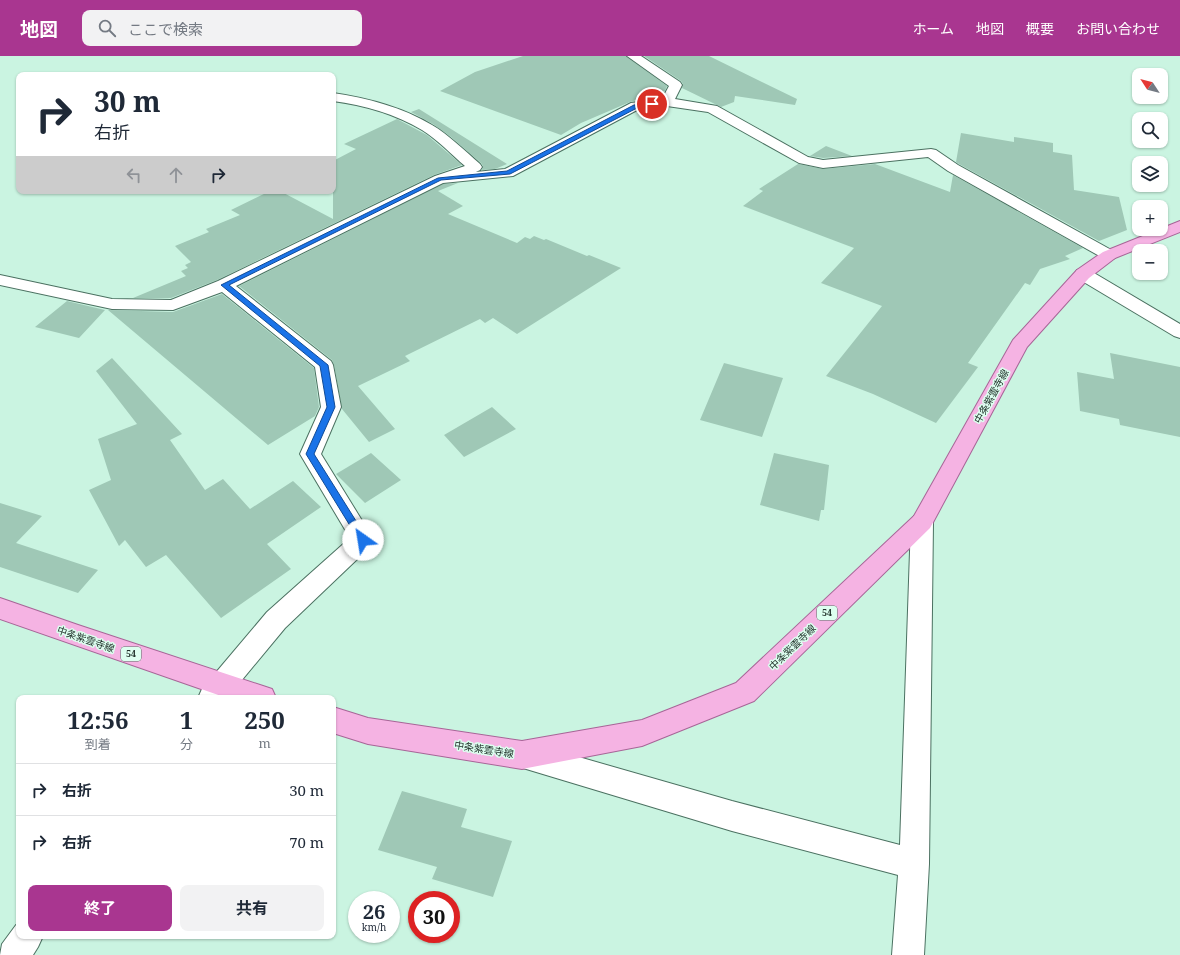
<!DOCTYPE html>
<html lang="ja">
<head>
<meta charset="utf-8">
<style>
	body { margin:0; font-family:"Noto Serif","Noto Sans JP",serif; background:#f2f2f3; color:#1f2937; height:100vh; display:flex; flex-direction:column; font-size:15px; white-space:nowrap }
	* { box-sizing:border-box; margin:0 }
	p { font-size:13px; color:#747a83 }
	.icon { flex:none; width:22px; height:22px; fill:none; stroke:currentColor; stroke-width:2; stroke-linecap:round; stroke-linejoin:round }
	.map { position:relative; flex:1; overflow:hidden }
	.drawer { position:absolute; left:16px; top:639px; width:320px; height:244px; display:flex; flex-direction:column; background:#fff; border-radius:8px; box-shadow:0 1px 3px #0004 }
	.drawer>* { flex:none }
	.banner { position:absolute; left:16px; top:16px; width:320px; height:122px; border-radius:8px; box-shadow:0 1px 3px #0004; background:#fff; color:#1f2937; overflow:hidden }
	.needle { width:26px; rotate:306deg }
	.controls { position:absolute; left:1132px; top:12px; display:grid; gap:8px }
	.controls a { display:grid; place-items:center; width:36px; height:36px; border-radius:8px; background:#fff; box-shadow:0 1px 3px #0004; font-size:20px }
	.speed { position:absolute; left:348px; top:835px; display:flex; gap:8px; font-size:20px; font-weight:700; text-align:center }
	.speed>* { display:grid; place-content:center; width:52px; height:52px; border-radius:50%; background:#fff; box-shadow:0 1px 3px #0004; line-height:1 }
	.speed small { font-size:10px; font-weight:400 }
	.speed .limit { border:6px solid #d22; background:#fff; color:#111 }
	.pin { position:absolute; display:grid; place-items:center; width:34px; height:34px; color:#fff; margin:-17px; border:2px solid #fff; border-radius:50%; box-shadow:0 1px 4px #0007 }
	.me { position:absolute; width:44px; margin:-22px; rotate:328deg; stroke-linejoin:round; filter:drop-shadow(0 0 3px #0008) }
	.turn { display:flex; align-items:center; gap:14px; height:84px; padding:0 12px; font-size:18px }
	.turn .icon { width:52px; height:52px; stroke-width:2.5 }
	.turn b { display:block; font-size:28px; line-height:34px }
	.lanes { display:flex; align-items:center; height:38px; padding:0 12px; background:#0003; justify-content:center; gap:20px; direction:ltr }
	.lanes .off { opacity:.35 }
	.eta { display:flex; justify-content:space-evenly; align-items:center; height:68px; text-align:center }
	.eta b { font-size:24px; font-weight:700; line-height:28px }
	.button { display:flex; gap:8px; margin-top:auto; padding:8px 12px }
	.button a { flex:1; height:46px; border-radius:8px; background:#a93690; color:#fff; font-size:16px; font-weight:700; line-height:46px; text-align:center }
	.button a+a { background:#f2f2f3; color:#1f2937 }
	ul { padding:0; list-style:none }
	li { display:flex; align-items:center; gap:12px; height:52px; padding:0 12px; border-top:1px solid #e0e1e3 }
	li div { flex:1 }
	li b { display:block; font-size:15px }
	li em { font-style:normal }
	header { display:flex; align-items:center; gap:24px; box-sizing:border-box; height:56px; padding:0 20px; background:#a93690; color:#fff }
	header strong { font-size:19px }
	nav { display:flex; gap:22px; margin-inline-start:auto; font-size:14px }
	.search { width:280px; height:36px; background:#f2f2f3; display:flex; align-items:center; gap:10px; box-sizing:border-box; padding:0 14px; border-radius:8px; color:#747a83; font-size:15px }
	.map>svg:first-child { display:block }
	.building { fill:#9fc8b6 }
	.lines { fill:none; stroke-linecap:round; stroke-linejoin:round }
	.minor-casing { stroke:#4b7161; stroke-width:2 }
	.major-casing { stroke:#a76597; stroke-width:2 }
	.minor { fill:#fff; fill-rule:evenodd }
	.major { fill:#f5b3e3; fill-rule:evenodd }
	.route { fill:#1a73e8; stroke:#114b97 }
	.labels { text-anchor:middle; stroke-width:3; stroke-linejoin:round; paint-order:stroke }
	.shield { fill:#ddfff0; stroke:#5a7066; stroke-width:1 }
	.shield-label { font-size:9px; font-weight:bold; fill:#22322b }
	.street-label { font-size:10px; fill:#22322b; stroke:#ddfff0 }
</style>
</head>
<body>
<header>
<strong>地図</strong>
<div class="search"><svg class="icon" aria-label="search" viewBox="0 0 24 24"><circle cx="10" cy="10" r="6"/><path d="M15 15l6 6"/></svg>ここで検索</div>
<nav><a>ホーム</a><a>地図</a><a>概要</a><a>お問い合わせ</a></nav>
</header>
<div class="map">
<svg width="1180" height="899" viewBox="0 0 1180 899">
	<rect width="100%" height="100%" fill="#caf4e1"/>
	<!-- building -->
	<path class="building" d="M523,0H626L667,30L665,35L630,46L581,67L561,79L440,35L475,16Z
		M644,0H709L797,43L795,49L735,40L734,46L721,51L682,32L683,28L681,25Z
		M419,53L507,108L495,113L482,114L483,110L481,107L451,81L433,68L411,56Z
		M397,63L427,79L462,109L434,119L217,224L171,242H133L186,220L181,215L188,212L185,209L191,206L175,190L209,176L206,173L240,159L231,154L270,135H280L333,163V105L356,93L344,88Z
		M961,77L1014,86V81L1053,87V96L1072,99L1074,134L1119,141L1127,174L1099,185L959,108L956,106Z
		M826,90L852,100L823,102L810,100Z
		M798,108L823,113L875,108L950,136L953,119L1083,192L1065,200L1070,203L1040,213L1030,229L1025,227L968,307L978,311L936,367L873,338L826,320L882,250L821,227L854,192L743,150L763,135L759,133Z
		M458,127L438,135L463,150L448,158L517,187L525,181L530,183L534,180L544,184L546,183L587,200L589,199L621,212L517,278L493,262L485,267L480,263L405,300L410,305L358,330L395,373L369,386L342,353L334,309L332,304L239,230L443,128Z
		M222,238L314,312L319,351L315,360L268,389L108,254L173,256Z
		M67,245L105,254L79,282L35,271Z
		M1110,297L1180,311V381L1120,369L1119,363L1080,355L1077,316L1114,323Z
		M112,302L182,378L170,384L205,434L223,423L250,453L293,425L321,451L267,488L291,513L221,562L166,499L146,511L125,484L119,490L89,434L111,424L98,383L137,368L96,315Z
		M724,307L783,322L762,381L700,364Z
		M492,351L516,373L464,401L444,379Z
		M371,397L401,424L365,447L336,418Z
		M774,397L829,409L824,454H821L819,465L760,449Z
		M0,447L42,460L16,487L98,514L78,537L0,511Z
		M402,735L467,753L461,771L512,785L493,841L432,823L437,811L378,794Z"/>
	<g class="lines">
		<defs>
			<path id="minor" d="M627,0H641L680,26L682,29L675,43L717,50L808,101L823,104L931,93L936,94L958,109L1115,196L1117,199L1115,202L1109,204L1103,202L948,115L928,101L823,112L799,107L708,56L667,50L639,53L513,120L443,127L236,230L331,305L333,309L341,351L321,398L374,484L371,490L285,572L227,642H198L202,633L267,556L350,482L300,398L321,351L315,311L222,236L173,254L112,253L0,229V219L112,243L171,244L218,225L435,120L465,110C452,99 437,83 422,74C395,58 364,49 333,45V37C367,42 402,51 432,69C448,78 466,96 480,108L482,111L480,114L476,116L505,113L631,47L662,43L669,30Z
				M1083,213L1089,214L1180,268V282L1174,280L1077,222L1075,218L1077,214Z
				M922,457L930,460L933,466L929,808L924,899H892L898,819L732,775L513,709L509,699L513,689L523,685L732,745L900,789L911,466L914,460Z
				M19,867V880H43L38,891L33,899H0L2,888L16,869Z"/>
			<path id="major" d="M1180,165V176L1115,202L1089,222L1027,291L930,472L754,645L642,690L522,713L368,688L333,677V651L368,662L522,685L642,664L736,627L914,460L1013,284L1077,214L1103,196Z
				M0,542L78,569L263,630L272,633L276,642H227L0,563Z"/>
		</defs>
		<!-- minor casing -->
		<use href="#minor" class="minor-casing"/>
		<!-- major casing -->
		<use href="#major" class="major-casing"/>
		<!-- minor -->
		<use href="#minor" class="minor"/>
		<!-- major -->
		<use href="#major" class="major"/>
	</g>
	<!-- route -->
	<path class="route" d="M652,47L654,48L653,49L637,52L510,118L441,124L229,229L328,309L335,351L314,398L368,484L366,486H360L306,398L327,351L320,310L221,229L438,122L507,115L634,49Z"/>
	<g class="labels">
		<!-- shield labels -->
		<g class="shield">
			<rect x="817" y="550" width="20" height="14" rx="3"/>
			<rect x="121" y="591" width="20" height="14" rx="3"/>
		</g>
		<g class="shield-label">
			<text x="827" y="560">54</text>
			<text x="131" y="601">54</text>
		</g>
		<!-- street labels -->
		<g class="street-label">
			<text transform="translate(991 340) rotate(-61)" y="4">中条紫雲寺線</text>
			<text transform="translate(86 583) rotate(19)" y="4">中条紫雲寺線</text>
			<text transform="translate(792 591) rotate(-44)" y="4">中条紫雲寺線</text>
			<text transform="translate(484 693) rotate(9)" y="4">中条紫雲寺線</text>
		</g>
	</g>
</svg>
<div class="controls">
<a><svg class="needle" viewBox="-14 -14 28 28"><path d="M0-13l5 13h-10z" fill="#e53935"/><path d="M0 13l5-13h-10z" fill="#747a83"/></svg></a>
<a><svg class="icon" aria-label="search" viewBox="0 0 24 24"><circle cx="10" cy="10" r="6"/><path d="M15 15l6 6"/></svg></a>
<a><svg class="icon" aria-label="layers" viewBox="0 0 24 24"><path d="M12 4l9 5-9 5-9-5zM3 14l9 5 9-5"/></svg></a>
<a>+</a>
<a>−</a>
</div>
<div class="speed"><div>26<small>km/h</small></div><div class="limit">30</div></div>
<div class="pin" style="left:652px;top:48px;background:#d93025"><svg class="icon" aria-label="arrive" viewBox="0 0 24 24"><path d="M6 21V4h12l-3 4 3 4H6"/></svg></div>
<svg class="me" style="left:363px;top:484px" viewBox="-20 -20 40 40"><circle r="19" fill="#fff"/><path d="M0-13L10 11 0 6-10 11z" fill="#1a73e8"/></svg>
<div class="banner">
<div class="turn"><svg class="icon" aria-label="right" viewBox="0 0 24 24"><path d="M7 20v-9h11M14 6l5 5-5 5"/></svg><div><b>30 m</b>右折</div></div>
<div class="lanes"><svg class="icon off" aria-label="left" viewBox="0 0 24 24"><path d="M17 20v-9H6M10 6l-5 5 5 5"/></svg><svg class="icon off" aria-label="ahead" viewBox="0 0 24 24"><path d="M12 20V5M6 11l6-6 6 6"/></svg><svg class="icon" aria-label="right" viewBox="0 0 24 24"><path d="M7 20v-9h11M14 6l5 5-5 5"/></svg></div>
</div>
<section class="drawer">
<div class="eta">
<div><b>12:56</b><p>到着</p></div>
<div><b>1</b><p>分</p></div>
<div><b>250</b><p>m</p></div>
</div>
<ul>
<li><svg class="icon" aria-label="right" viewBox="0 0 24 24"><path d="M7 20v-9h11M14 6l5 5-5 5"/></svg><div><b>右折</b></div><em>30 m</em></li>
<li><svg class="icon" aria-label="right" viewBox="0 0 24 24"><path d="M7 20v-9h11M14 6l5 5-5 5"/></svg><div><b>右折</b></div><em>70 m</em></li>
</ul>
<div class="button"><a>終了</a><a>共有</a></div>
</section>
</div>
</body>
</html>
